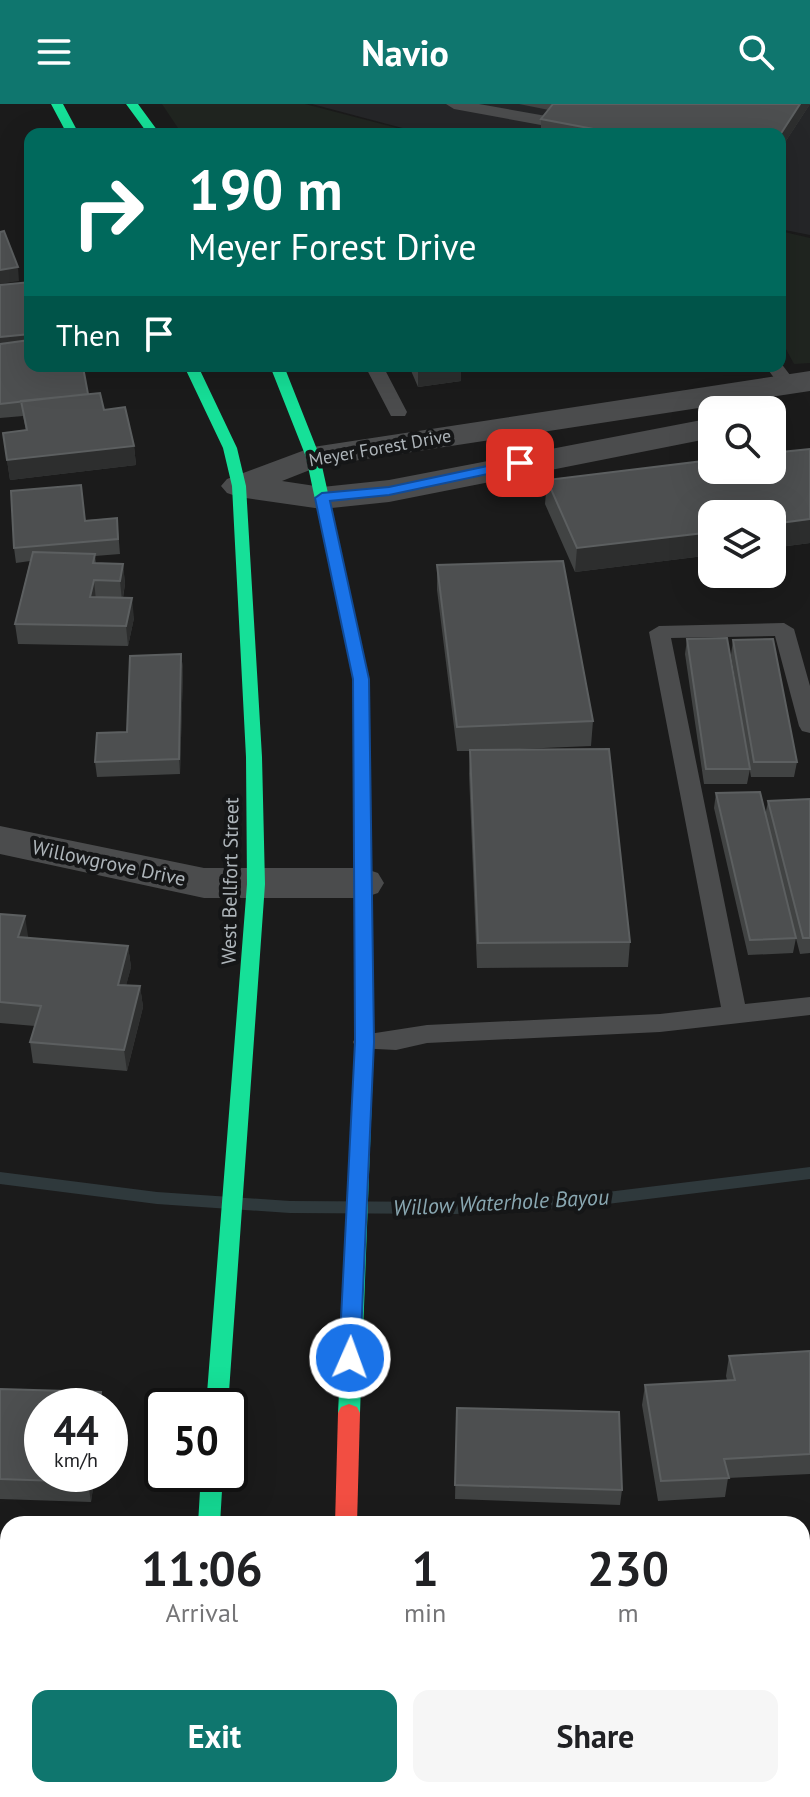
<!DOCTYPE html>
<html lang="en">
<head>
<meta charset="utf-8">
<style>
	body { margin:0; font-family:"PT Sans",sans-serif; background:#f6f6f6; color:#202124; height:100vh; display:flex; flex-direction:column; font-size:30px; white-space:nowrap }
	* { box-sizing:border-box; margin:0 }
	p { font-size:26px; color:#757577 }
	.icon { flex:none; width:44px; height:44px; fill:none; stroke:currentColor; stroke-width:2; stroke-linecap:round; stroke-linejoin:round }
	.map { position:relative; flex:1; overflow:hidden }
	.side { position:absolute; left:0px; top:1412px; width:810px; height:282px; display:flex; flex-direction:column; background:#fff; border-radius:24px 24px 0 0; box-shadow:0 8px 32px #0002 }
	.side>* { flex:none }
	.guide { position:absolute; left:24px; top:24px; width:762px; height:244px; border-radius:16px; box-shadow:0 8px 32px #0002; background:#00695c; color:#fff; overflow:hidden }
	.buttons { position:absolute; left:698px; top:292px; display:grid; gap:16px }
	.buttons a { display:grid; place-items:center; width:88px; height:88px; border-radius:16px; background:#fff; box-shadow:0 8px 32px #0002; font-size:40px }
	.speed { position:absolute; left:24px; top:1284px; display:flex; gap:16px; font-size:40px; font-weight:700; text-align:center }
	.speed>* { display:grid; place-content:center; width:104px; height:104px; border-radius:50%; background:#fff; box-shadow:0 8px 32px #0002; line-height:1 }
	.speed small { font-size:20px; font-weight:400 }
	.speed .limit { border:4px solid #111; border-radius:12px; background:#fff; color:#111 }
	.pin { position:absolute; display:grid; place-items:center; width:68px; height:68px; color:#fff; margin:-34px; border-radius:16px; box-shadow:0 4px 12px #0006 }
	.me { position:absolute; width:88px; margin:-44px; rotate:2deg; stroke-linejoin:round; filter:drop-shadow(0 0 6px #0008) }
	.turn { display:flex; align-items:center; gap:28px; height:168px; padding:0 32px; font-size:36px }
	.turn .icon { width:104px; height:104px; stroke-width:2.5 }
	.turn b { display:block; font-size:56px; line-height:68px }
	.then { display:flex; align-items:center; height:76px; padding:0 32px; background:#0003; gap:16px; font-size:30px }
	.eta { display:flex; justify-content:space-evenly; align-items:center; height:136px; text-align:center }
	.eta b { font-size:48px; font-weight:600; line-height:56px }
	.button { display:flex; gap:16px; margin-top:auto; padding:16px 32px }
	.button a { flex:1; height:92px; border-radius:16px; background:#0f766e; color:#fff; font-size:32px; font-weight:600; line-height:92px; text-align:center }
	.button a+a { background:#f6f6f6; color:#202124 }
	header { display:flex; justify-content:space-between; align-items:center; height:104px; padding:0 32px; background:#0f766e; color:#fff; font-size:36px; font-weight:600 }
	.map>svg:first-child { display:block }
	.built { fill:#252628 }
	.green { fill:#202520 }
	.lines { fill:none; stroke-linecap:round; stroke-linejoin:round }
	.stream { fill:#2f393c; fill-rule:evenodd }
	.lane { fill:#4b4c4d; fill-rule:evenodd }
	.street { fill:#4b4c4d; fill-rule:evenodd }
	.fast { fill:#16e098; fill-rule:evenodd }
	.slow { fill:#ffcf43; fill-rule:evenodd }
	.jam { fill:#f24e42; fill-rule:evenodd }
	.wall { fill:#414343 }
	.shaded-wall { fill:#2d2e2e }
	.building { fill:#4d4f50; stroke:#5c5f60; stroke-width:2 }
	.route { fill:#1a73e8; stroke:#114b97; stroke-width:2 }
	.labels { text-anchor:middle; stroke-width:8; stroke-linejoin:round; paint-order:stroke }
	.far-street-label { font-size:18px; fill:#aeb5ba; stroke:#151617 }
	.street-label { font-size:20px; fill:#aeb5ba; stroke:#151617 }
	.water-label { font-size:22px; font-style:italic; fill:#89a7b1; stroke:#151617 }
</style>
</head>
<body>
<header><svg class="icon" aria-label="menu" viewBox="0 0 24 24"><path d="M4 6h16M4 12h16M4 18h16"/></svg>Navio<svg class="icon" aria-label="search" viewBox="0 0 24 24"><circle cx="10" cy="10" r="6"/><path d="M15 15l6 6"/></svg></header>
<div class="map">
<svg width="810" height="1693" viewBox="0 0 810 1693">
	<rect width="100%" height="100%" fill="#1b1b1b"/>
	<!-- built -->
	<path class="built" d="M312,0H810V131L780,125V30H425Z"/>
	<!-- green -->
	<path class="green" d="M162,0H305L420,30H182Z
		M780,127L810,134V259L794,260L780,234Z"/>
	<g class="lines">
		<!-- stream -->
		<path class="stream" d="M810,1063V1075L591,1102L455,1110L290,1109L157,1100L0,1080V1068L157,1088L290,1097L455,1098L591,1090Z"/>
		<!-- lane -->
		<path class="lane" d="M446,0H479L552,13L560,18L552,23L454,5Z
			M780,258L797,280L794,284H782L765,262H780Z
			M365,262H383L407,308L405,312H391Z
			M784,519L794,525L810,582V629L802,627L799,622L775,532L671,534L745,900L810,893V911L660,928L427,939L396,946L356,944L353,938L356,932L427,921L660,910L721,903L649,528L659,522Z"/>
		<!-- street -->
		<path class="street" d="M810,267V287L320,362L282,377L322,383L389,376L712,314V334L389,398L322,405L239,393L227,389L221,382L227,375L313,343Z
			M0,722L204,764H363L378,769L384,779L378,789L363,794H204L0,750Z"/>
		<!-- fast -->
		<path class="fast" d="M51,0H63L79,30H67Z
			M126,0H138L160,30H148Z
			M184,262H198L237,344L246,382L262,653L265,780L228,1302H206L247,780L246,653L232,382L223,344Z
			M270,262H284L320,353L369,575L374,938L360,1309L357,1315L349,1318L341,1315L338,1309L356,938L353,575L306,353Z
			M201,1370H223L220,1420H198Z
			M0,1512H8V1534H0Z
			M323,1686H347V1693H323Z"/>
		<!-- slow -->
		<path class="slow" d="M802,1518H810V1540H802Z
			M175,1686H199L198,1693H174Z"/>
		<!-- jam -->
		<path class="jam" d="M349,1300L357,1303L360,1309L357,1420H335L338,1309L341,1303Z"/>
	</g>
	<!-- wall -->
	<path class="wall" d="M519,0H810L780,46V30H541V15L549,6Z
		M0,181L60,265L104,306L134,342L136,361L10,376L3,329L26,327L23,312L0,314Z
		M409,262H461V277L418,283Z
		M810,345V439L772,444V410H712V451L575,468L545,400L547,376L712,356V366H772V349Z
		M117,414L120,450L95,452L96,460H123L125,480L123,494L134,514L128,542L18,540L15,520L30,457L16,459L14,444L85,416Z
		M437,461L593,617L591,642L493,646L630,838L628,863L477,864L469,670L470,647H457L437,486Z
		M687,535L750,665L747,680H704L685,550Z
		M733,536L797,658L794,673H751L731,551Z
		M181,550L183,565L180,670L97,673L95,658L127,628Z
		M716,689L765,712L768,697L810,695V849L800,850L772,740L796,834L793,849L748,851L714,704Z
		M0,810L28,832V834L128,842L131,863L126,881L140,882L143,903L127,967L33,959L30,938L35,922L0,919Z
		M810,1247V1370L728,1374L725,1393L658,1397L642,1301L645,1281L727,1276L726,1272L729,1252Z
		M0,1285L101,1288L104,1302H42L95,1370L91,1398L0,1395Z
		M457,1304L622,1386L620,1401L455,1395Z
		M0,1599L8,1600V1686H61L59,1693L0,1690Z
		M459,1686H746V1693H459Z"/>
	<!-- shaded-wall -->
	<path class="shaded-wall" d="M800,0H810L780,46V31Z
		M18,163L19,177L0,180V166Z
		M30,230V244L0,248V233Z
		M418,262H461V277L418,283Z
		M587,262H608L587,265Z
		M134,342L136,361L10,376L7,356Z
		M810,415V439L772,444V420Z
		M712,428V451L575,468L577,444Z
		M123,460L125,480L122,497L120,477Z
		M94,476L96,497L90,493Z
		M132,494L134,514L128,542L126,522Z
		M181,550L183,565L180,670L179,655Z
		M25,812L28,832L22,854L18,833Z
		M128,842L131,863L121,901L118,881Z
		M140,882L143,903L127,967L124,946Z
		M101,1288L104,1302H99Z
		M89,1370H95L91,1398L88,1378Z"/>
	<!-- building -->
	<path class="building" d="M553,0H800L780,31L620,30L541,15Z
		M4,127L18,163L0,166V128Z
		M30,178V230L0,233V181Z
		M30,236V262H60V265L83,263L88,290L0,300V240Z
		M100,289L104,306L125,303L134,342L7,356L3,329L27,326L21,297Z
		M810,345V415L772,420V410H712V428L577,444L547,376L712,356V366H772V349Z
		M81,381L85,417L117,414L118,435L14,444L11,387Z
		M33,448L95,450L93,459L123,460L120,477L94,476L90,493L132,494L126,522L15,520Z
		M563,457L593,617L457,623L437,461Z
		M727,534L750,665H706L687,535Z
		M773,535L797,658H754L733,536Z
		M181,550L179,655L95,658L97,629L127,628L130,552Z
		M609,645L630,838L478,839L470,646Z
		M760,688L796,834L750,836L716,689Z
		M810,695V834H803L768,697Z
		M0,810L25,812L18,833L128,842L118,881L140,882L124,946L30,938L41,902L0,898Z
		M810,1247V1350L724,1355L729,1374L661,1377L645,1281L735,1276L729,1252Z
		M0,1285L101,1288L99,1302H42V1370H89L88,1378L0,1375Z
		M457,1304L619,1308L622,1386L455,1381Z
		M0,1599L8,1600V1673H0Z
		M580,1686H746V1693H580Z"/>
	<!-- route -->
	<path class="route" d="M520,355L525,356V362L389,391L330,397L369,575L374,938L360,1254L357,1260L350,1262L342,1260L339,1254L355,938L353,575L315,394L322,389L389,383Z"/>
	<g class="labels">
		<!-- far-street labels -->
		<g class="far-street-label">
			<text transform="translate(380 344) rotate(-10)" y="6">Meyer Forest Drive</text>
		</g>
		<!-- street labels -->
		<g class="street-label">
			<text transform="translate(109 759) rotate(12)" y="7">Willowgrove Drive</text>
			<text transform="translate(230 777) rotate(-89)" y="7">West Bellfort Street</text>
		</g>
		<!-- water labels -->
		<g class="water-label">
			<text transform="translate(501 1098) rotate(-3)" y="8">Willow Waterhole Bayou</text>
		</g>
	</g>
</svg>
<div class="buttons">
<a><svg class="icon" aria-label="search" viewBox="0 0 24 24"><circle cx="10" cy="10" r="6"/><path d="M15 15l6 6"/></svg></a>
<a><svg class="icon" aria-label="layers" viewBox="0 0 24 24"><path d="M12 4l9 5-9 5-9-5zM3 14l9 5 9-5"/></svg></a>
</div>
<div class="speed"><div>44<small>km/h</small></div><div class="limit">50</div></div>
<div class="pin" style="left:520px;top:359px;background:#d93025"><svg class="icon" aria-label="arrive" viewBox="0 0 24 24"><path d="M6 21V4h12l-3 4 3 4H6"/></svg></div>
<svg class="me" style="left:350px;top:1254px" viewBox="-20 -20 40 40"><circle r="17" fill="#1a73e8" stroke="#fff" stroke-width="3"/><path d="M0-11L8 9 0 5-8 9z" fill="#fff"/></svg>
<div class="guide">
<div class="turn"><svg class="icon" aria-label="right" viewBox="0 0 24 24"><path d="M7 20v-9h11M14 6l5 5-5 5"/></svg><div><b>190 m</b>Meyer Forest Drive</div></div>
<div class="then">Then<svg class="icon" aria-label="arrive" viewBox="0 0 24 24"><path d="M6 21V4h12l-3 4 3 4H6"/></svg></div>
</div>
<section class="side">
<div class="eta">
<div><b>11:06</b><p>Arrival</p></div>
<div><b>1</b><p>min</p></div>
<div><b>230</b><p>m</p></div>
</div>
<div class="button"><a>Exit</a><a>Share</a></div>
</section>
</div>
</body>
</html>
